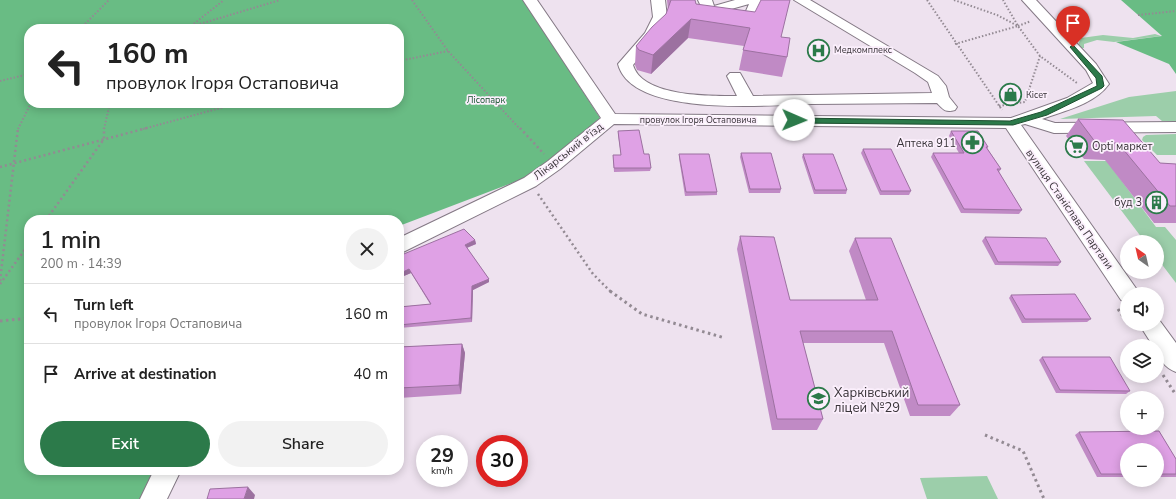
<!DOCTYPE html>
<html lang="en">
<head>
<meta charset="utf-8">
<style>
	body { margin:0; font-family:"Nunito Sans",sans-serif; background:#f2f2f2; color:#222; height:100vh; display:flex; flex-direction:column; font-size:15px; white-space:nowrap }
	* { box-sizing:border-box; margin:0 }
	p { font-size:13px; color:#767676 }
	.icon { flex:none; width:22px; height:22px; fill:none; stroke:currentColor; stroke-width:2; stroke-linecap:round; stroke-linejoin:round }
	.map { position:relative; flex:1; overflow:hidden }
	.details { position:absolute; left:24px; top:215px; width:380px; height:260px; display:flex; flex-direction:column; background:#fff; border-radius:16px; box-shadow:0 2px 10px #0003 }
	.details>* { flex:none }
	.hud { position:absolute; left:24px; top:24px; width:380px; height:84px; border-radius:16px; box-shadow:0 2px 10px #0003; background:#fff; color:#222; overflow:hidden }
	.needle { width:26px; rotate:326deg }
	.controls { position:absolute; left:1120px; top:235px; display:grid; gap:8px }
	.controls a { display:grid; place-items:center; width:44px; height:44px; border-radius:50%; background:#fff; box-shadow:0 2px 10px #0003; font-size:20px }
	.speed { position:absolute; left:416px; top:435px; display:flex; gap:8px; font-size:20px; font-weight:700; text-align:center }
	.speed>* { display:grid; place-content:center; width:52px; height:52px; border-radius:50%; background:#fff; box-shadow:0 2px 10px #0003; line-height:1 }
	.speed small { font-size:10px; font-weight:400 }
	.speed .limit { border:6px solid #d22; background:#fff; color:#111 }
	.pin { position:absolute; display:grid; place-items:center; width:34px; height:34px; color:#fff; margin:-41px -17px; border-radius:50% 50% 50% 0; rotate:-45deg; box-shadow:0 0 4px #0007 }
	.pin .icon { rotate:45deg }
	.me { position:absolute; width:44px; margin:-22px; rotate:91deg; stroke-linejoin:round; filter:drop-shadow(0 0 3px #0008) }
	.turn { display:flex; align-items:center; gap:14px; height:84px; padding:0 16px; font-size:18px }
	.turn .icon { width:52px; height:52px; stroke-width:2.5 }
	.turn b { display:block; font-size:28px; line-height:34px }
	.round { display:grid; place-items:center; flex:none; width:42px; height:42px; border-radius:21px; background:#f2f2f2 }
	.overview { display:flex; align-items:center; justify-content:space-between; height:68px; padding:0 16px }
	h1 { font-size:24px; font-weight:600; line-height:30px }
	.primary-button { display:flex; gap:8px; margin-top:auto; padding:8px 16px }
	.primary-button a { flex:1; height:46px; border-radius:24px; background:#2c7a4a; color:#fff; font-size:16px; font-weight:600; line-height:46px; text-align:center }
	.primary-button a+a { background:#f2f2f2; color:#222 }
	ul { padding:0; list-style:none }
	li { display:flex; align-items:center; gap:12px; height:60px; padding:0 16px; border-top:1px solid #e0e0e0 }
	li div { flex:1 }
	li b { display:block; font-size:15px }
	li em { font-style:normal }
	.map>svg:first-child { display:block }
	.green { fill:#9cceaa }
	.forest { fill:#69bc84; fill-rule:evenodd }
	.lines { fill:none; stroke-linecap:round; stroke-linejoin:round }
	.minor-casing { stroke:#847985; stroke-width:2 }
	.path-far2 { stroke:#938a93; stroke-width:2; stroke-dasharray:1.5 2; stroke-linecap:butt }
	.path-far1 { stroke:#938a93; stroke-width:2.5; stroke-dasharray:2 3; stroke-linecap:butt }
	.path { stroke:#938a93; stroke-width:3; stroke-dasharray:2.5 3.5; stroke-linecap:butt }
	.minor { fill:#fff; fill-rule:evenodd }
	.wall { fill:#c08ac5 }
	.shaded-wall { fill:#9c71a0 }
	.building { fill:#dfa1e5; stroke:#9c71a0 }
	.route { fill:#2c7a4a; stroke:#1d4f30 }
	.labels { text-anchor:middle; stroke-width:3.5; stroke-linejoin:round; paint-order:stroke }
	.far-poi-label { font-size:9px; fill:#393439; stroke:#fbeffc; text-anchor:start }
	.far-park-label { font-size:9px; fill:#15532e; stroke:#fbeffc }
	.far-street-label { font-size:9px; fill:#393439; stroke:#fbeffc }
	.poi-label { font-size:11px; fill:#393439; stroke:#fbeffc; text-anchor:end }
	.street-label { font-size:11px; fill:#393439; stroke:#fbeffc }
	.near-poi-label { font-size:13px; fill:#393439; stroke:#fbeffc; text-anchor:start }
</style>
</head>
<body>
<div class="map">
<svg width="1176" height="499" viewBox="0 0 1176 499">
	<rect width="100%" height="100%" fill="#eee2ef"/>
	<!-- green -->
	<path class="green" d="M1155,34L1161,36L1114,42L1097,40L1084,44V48H1081L1078,45L1081,38L1103,35L1133,38Z
		M1176,91V121H1162L1156,116L1060,119L1129,97Z
		M1176,134V155H1157L1142,140L1143,137L1146,135Z
		M1084,161H1107L1156,227H1165L1176,240V283L1157,258V242H1145Z
		M987,476L998,499H927L920,478Z"/>
	<!-- forest -->
	<path class="forest" d="M0,0H524L600,118L543,167L525,178L399,226V220H29V470H155L140,499H0ZM29,29H399V103H29Z
		M1121,0H1176V74L1169,64L1116,42L1162,36Z"/>
	<g class="lines">
		<defs>
			<path id="minor" d="M523,0H537L615,114L1011,118L1067,98L1093,83L1086,70L1022,0H1036L1096,64L1109,84C1095,104 1064,111 1042,119L1055,123L1176,122V132L1054,133L1025,124L1021,125L1140,294H1127V302L1121,300L1006,128L614,124L560,169L536,186L399,254V238L524,178L548,161L601,118Z
				M651,0H665L667,17L658,35L633,65C642,97 710,96 737,96L727,76L730,73H740L753,96L932,93L928,82L915,73L794,0H810L938,76L946,86L949,97L957,107L955,110C945,113 943,109 937,103C895,103 853,104 812,104C768,105 632,118 618,64L645,33L653,17Z
				M698,0H712L714,6L735,0H764L754,24L732,28L708,21ZM749,4L743,18L733,20L719,15L717,13Z
				M1157,317L1176,343V372C1165,368 1157,358 1157,346H1153L1139,324H1157Z
				M154,470H181L167,499H140Z"/>
		</defs>
		<!-- minor casing -->
		<use href="#minor" class="minor-casing"/>
		<!-- path-far2 -->
		<path class="path-far2" d="M412,0L448,51L520,129
			M927,0L1002,110
			M954,0L997,15L1018,26L1040,56L1077,83
			M1138,15L1176,11
			M191,26L224,0
			M1018,26L1031,21
			M80,29L109,0
			M183,29L280,0
			M955,44L1018,26L1003,0
			M399,61L448,51
			M0,81L29,74
			M999,106L1025,102L1040,56
			M18,129L31,103
			M104,129L110,103
			M143,129L239,103"/>
		<!-- path-far1 -->
		<path class="path-far1" d="M520,128L544,154
			M0,167L147,128
			M538,194L593,274L611,292
			M46,220L104,139V128
			M0,281L18,128
			M0,284L29,244"/>
		<!-- path -->
		<path class="path" d="M610,291L642,314L725,338
			M1118,309L1127,322
			M0,321L29,318
			M1163,375L1176,395
			M985,435L1023,451L1044,499"/>
		<!-- minor -->
		<use href="#minor" class="minor"/>
	</g>
	<!-- wall -->
	<path class="wall" d="M667,0H695L696,4L781,37L787,57L782,77L739,70L744,46L688,38L651,74L637,70L635,65L636,46L666,14L668,10Z
		M1078,119L1160,163L1176,164V223H1154L1105,160L1084,159L1066,136Z
		M618,131L644,154L651,168L650,171L614,172L613,155H621L618,135Z
		M951,131L988,147L987,148L1001,169L999,172L1022,210L1019,214L961,213L931,157L933,153H959L949,136Z
		M863,149L911,191L909,195H880L861,153Z
		M741,153L781,189L780,193H749L740,157Z
		M679,154L717,192V195L685,196L679,158Z
		M803,154L847,190L846,194H814L802,157Z
		M740,236L790,300H866L849,251L855,238L960,405L950,416H910L884,343H803L823,419L817,430H772L737,249Z
		M985,237L1061,262L1058,266L995,265L982,241Z
		M475,240L476,244L467,248L489,279V282L473,290L472,322L399,328V307L430,304L411,273L399,278V256Z
		M1011,295L1091,319L1087,322L1022,323L1009,298Z
		M462,344L465,353L461,394L399,398V347Z
		M1042,357L1130,391L1126,394L1056,393L1039,360Z
		M1159,431L1176,459V477H1157V450H1127V477H1097L1075,435L1079,432Z"/>
	<!-- shaded-wall -->
	<path class="shaded-wall" d="M691,19L688,38L651,74L653,55Z
		M475,240L476,244L466,248L465,245Z
		M409,269L411,273L399,278V274Z
		M489,279V282L473,290L472,322L471,318L472,286Z
		M462,344L465,353L461,394L459,385Z
		M248,487L255,495L254,499H244Z"/>
	<!-- building -->
	<path class="building" d="M671,0H695L696,4L755,12L761,0H790L781,37L790,38L787,57L743,50L750,28L691,19L653,55L639,50L636,46L652,27L666,14Z
		M1078,119L1123,120L1160,163L1176,164V206H1170L1118,143H1096Z
		M639,130L644,154H649L651,168H614L613,155H621L618,131Z
		M951,131H978L988,147H986L1001,169H997L1022,210L964,209L933,153H964Z
		M863,149H891L911,191H881Z
		M741,153H771L781,189H750Z
		M679,154H709L717,192H686Z
		M803,154H833L847,190H815Z
		M464,229L475,240L465,245L489,279L472,286L471,318L399,325V307L431,304L409,269L399,274V256Z
		M740,236L774,237L790,300H878L855,238H891L960,405H918L892,331H800L823,419H777Z
		M985,237L1046,238L1061,262H998Z
		M1075,294L1091,319H1025L1011,295Z
		M462,344L459,385L399,388V347Z
		M1042,357H1110L1130,391L1060,390Z
		M1159,431L1176,459V474H1157V450H1127V474H1101L1079,432Z
		M248,487L244,499H207L210,489Z"/>
	<!-- route -->
	<path class="route" d="M1073,45L1102,76L1104,86L1102,88L1047,115L1013,125L794,123L790,120L794,118L1010,121L1041,112L1097,86L1096,78L1070,47Z"/>
	<!-- icons -->
	<defs>
		<symbol id="hospital-ring" viewBox="-11 -11 22 22"><circle r="9.5" fill="#fbeffc" stroke="#2c7a4a" stroke-width="1.5"/><path d="M-5-5h3v3.5h4V-5h3V5h-3V1.5h-4V5h-3Z" fill="#2c7a4a"/></symbol>
		<symbol id="shop-ring" viewBox="-11 -11 22 22"><circle r="9.5" fill="#fbeffc" stroke="#2c7a4a" stroke-width="1.5"/><path d="M-5-2.5h2.3a2.7 3.5 0 0 1 5.4 0H5L5.5 6h-11ZM-1.5-2.5h3a1.5 2.3 0 0 0-3 0Z" fill="#2c7a4a"/></symbol>
		<symbol id="pharmacy-ring" viewBox="-11 -11 22 22"><circle r="9.5" fill="#fbeffc" stroke="#2c7a4a" stroke-width="1.5"/><path d="M-2-6h4v4h4v4h-4v4h-4v-4h-4v-4h4Z" fill="#2c7a4a"/></symbol>
		<symbol id="supermarket-ring" viewBox="-11 -11 22 22"><circle r="9.5" fill="#fbeffc" stroke="#2c7a4a" stroke-width="1.5"/><path d="M-6-5.5h2.5l.6 2H6L4.5 2H-2.5L-4.4-4H-6ZM-1.5 3.2a1.3 1.3 0 1 0 .1 0ZM3 3.2a1.3 1.3 0 1 0 .1 0Z" fill="#2c7a4a"/></symbol>
		<symbol id="building-ring" viewBox="-11 -11 22 22"><circle r="9.5" fill="#fbeffc" stroke="#2c7a4a" stroke-width="1.5"/><path d="M-4-6H4V6H1V3H-1V6H-4ZM-2.5-4.3h1.7v1.8h-1.7ZM.8-4.3h1.7v1.8H.8ZM-2.5-1h1.7V.8h-1.7ZM.8-1h1.7V.8H.8Z" fill="#2c7a4a"/></symbol>
		<symbol id="school-ring" viewBox="-11 -11 22 22"><circle r="9.5" fill="#fbeffc" stroke="#2c7a4a" stroke-width="1.5"/><path d="M0-5L7-2L0 1L-7-2ZM-4 1L0 2.5L4 1V4Q0 6-4 4Z" fill="#2c7a4a"/></symbol>
	</defs>
	<g fill-rule="evenodd">
		<use href="#hospital-ring" x="806" y="38" width="25" height="25"/>
		<use href="#shop-ring" x="998" y="82" width="25" height="25"/>
		<use href="#pharmacy-ring" x="960" y="130" width="25" height="25"/>
		<use href="#supermarket-ring" x="1064" y="134" width="25" height="25"/>
		<use href="#building-ring" x="1144" y="190" width="25" height="25"/>
		<use href="#school-ring" x="806" y="386" width="25" height="25"/>
	</g>
	<g class="labels">
		<!-- far-poi labels -->
		<g class="far-poi-label">
			<text x="834" y="53">Медкомплекс</text>
			<text x="1026" y="98">Кісет</text>
		</g>
		<!-- far-park labels -->
		<g class="far-park-label">
			<text x="486" y="103">Лісопарк</text>
		</g>
		<!-- far-street labels -->
		<g class="far-street-label">
			<text x="698" y="123">провулок Ігоря Остаповича</text>
		</g>
		<!-- poi labels -->
		<g class="poi-label">
			<text x="956" y="147">Аптека 911</text>
			<text x="1092" y="150" text-anchor="start">Opti маркет</text>
			<text x="1142" y="206">буд 3</text>
		</g>
		<!-- street labels -->
		<g class="street-label">
			<text transform="translate(568 151) rotate(-38)" y="4">Лікарський в'їзд</text>
			<text transform="translate(1070 209) rotate(55)" y="4">вулиця Станіслава Партали</text>
		</g>
		<!-- near-poi labels -->
		<g class="near-poi-label">
			<text x="834" y="397">Харківський<tspan x="834" dy="15">ліцей №29</tspan></text>
		</g>
	</g>
</svg>
<div class="controls">
<a><svg class="needle" viewBox="-14 -14 28 28"><path d="M0-13l5 13h-10z" fill="#e53935"/><path d="M0 13l5-13h-10z" fill="#767676"/></svg></a>
<a><svg class="icon" aria-label="sound" viewBox="0 0 24 24"><path d="M4 9h4l5-4v14l-5-4H4zM17 9q2 3 0 6"/></svg></a>
<a><svg class="icon" aria-label="layers" viewBox="0 0 24 24"><path d="M12 4l9 5-9 5-9-5zM3 14l9 5 9-5"/></svg></a>
<a>+</a>
<a>−</a>
</div>
<div class="speed"><div>29<small>km/h</small></div><div class="limit">30</div></div>
<div class="pin" style="left:1073px;top:47px;background:#d93025"><svg class="icon" aria-label="arrive" viewBox="0 0 24 24"><path d="M6 21V4h12l-3 4 3 4H6"/></svg></div>
<svg class="me" style="left:794px;top:120px" viewBox="-20 -20 40 40"><circle r="19" fill="#fff"/><path d="M0-13L10 11 0 6-10 11z" fill="#2c7a4a"/></svg>
<div class="hud">
<div class="turn"><svg class="icon" aria-label="left" viewBox="0 0 24 24"><path d="M17 20v-9H6M10 6l-5 5 5 5"/></svg><div><b>160 m</b>провулок Ігоря Остаповича</div></div>
</div>
<section class="details">
<div class="overview"><div><h1>1 min</h1><p>200 m · 14:39</p></div><a class="round"><svg class="icon" aria-label="close" viewBox="0 0 24 24"><path d="M6 6l12 12M18 6L6 18"/></svg></a></div>
<ul>
<li><svg class="icon" aria-label="left" viewBox="0 0 24 24"><path d="M17 20v-9H6M10 6l-5 5 5 5"/></svg><div><b>Turn left</b><p>провулок Ігоря Остаповича</p></div><em>160 m</em></li>
<li><svg class="icon" aria-label="arrive" viewBox="0 0 24 24"><path d="M6 21V4h12l-3 4 3 4H6"/></svg><div><b>Arrive at destination</b></div><em>40 m</em></li>
</ul>
<div class="primary-button"><a>Exit</a><a>Share</a></div>
</section>
</div>
</body>
</html>
